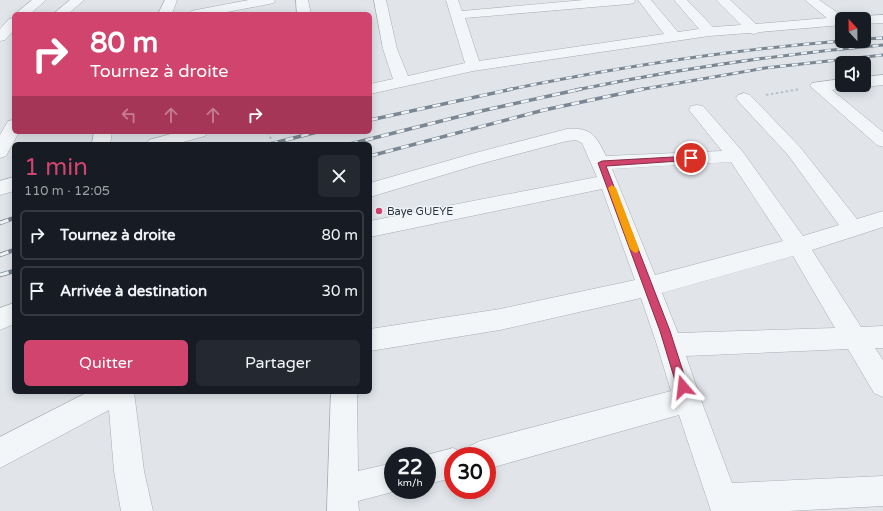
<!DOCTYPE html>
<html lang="fr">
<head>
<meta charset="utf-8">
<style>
	body { margin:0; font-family:"Varela Round",sans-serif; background:#242831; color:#f1f3f6; height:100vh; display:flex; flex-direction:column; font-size:15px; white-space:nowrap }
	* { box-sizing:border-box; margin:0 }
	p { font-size:13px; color:#9ea1a6 }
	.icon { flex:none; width:22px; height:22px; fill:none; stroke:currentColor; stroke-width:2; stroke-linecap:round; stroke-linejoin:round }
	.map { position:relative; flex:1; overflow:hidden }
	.drawer { position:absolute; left:12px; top:142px; width:360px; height:252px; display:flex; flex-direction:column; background:#171b24; border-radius:6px; box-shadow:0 2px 10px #0003 }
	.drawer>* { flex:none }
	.guide { position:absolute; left:12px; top:12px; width:360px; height:122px; border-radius:6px; box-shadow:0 2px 10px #0003; background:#d0446d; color:#fff; overflow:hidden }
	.needle { width:26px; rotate:338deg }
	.fabs { position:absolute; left:835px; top:12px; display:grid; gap:8px }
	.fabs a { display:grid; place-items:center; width:36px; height:36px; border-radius:6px; background:#171b24; box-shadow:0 2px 10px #0003; font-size:20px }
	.speed { position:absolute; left:384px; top:447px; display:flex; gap:8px; font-size:20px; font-weight:700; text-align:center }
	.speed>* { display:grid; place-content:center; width:52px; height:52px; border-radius:50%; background:#171b24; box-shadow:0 2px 10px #0003; line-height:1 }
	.speed small { font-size:10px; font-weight:400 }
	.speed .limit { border:6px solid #d22; background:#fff; color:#111 }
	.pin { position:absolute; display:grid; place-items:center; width:34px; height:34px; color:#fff; margin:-17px; border:2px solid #fff; border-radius:50%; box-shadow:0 1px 4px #0007 }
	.me { position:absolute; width:44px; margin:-22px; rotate:343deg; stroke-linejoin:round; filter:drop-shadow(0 0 3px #0008) }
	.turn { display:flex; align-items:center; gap:14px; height:84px; padding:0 12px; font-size:18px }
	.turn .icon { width:52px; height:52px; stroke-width:2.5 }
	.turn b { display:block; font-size:28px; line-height:34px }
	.lanes { display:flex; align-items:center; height:38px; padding:0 12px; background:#0003; justify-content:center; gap:20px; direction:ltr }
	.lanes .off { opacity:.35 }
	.round { display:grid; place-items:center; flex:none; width:42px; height:42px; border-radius:6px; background:#242831 }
	.headline { display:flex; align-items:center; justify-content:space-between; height:68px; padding:0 12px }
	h1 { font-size:24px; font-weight:600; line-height:30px; color:#d0446d }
	.button { display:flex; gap:8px; margin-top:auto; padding:8px 12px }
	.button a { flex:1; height:46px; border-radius:6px; background:#d0446d; color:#fff; font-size:16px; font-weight:600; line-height:46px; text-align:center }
	.button a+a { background:#242831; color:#f1f3f6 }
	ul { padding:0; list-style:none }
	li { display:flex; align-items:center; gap:12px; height:50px; margin:0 8px 6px; padding:0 4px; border:2px solid #363941; border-radius:6px }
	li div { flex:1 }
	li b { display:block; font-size:15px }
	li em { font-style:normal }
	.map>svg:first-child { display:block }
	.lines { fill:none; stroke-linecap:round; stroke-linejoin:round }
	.minor-casing { stroke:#a6adb4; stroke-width:1 }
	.path-far1 { stroke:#bac0c5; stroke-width:1.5; stroke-dasharray:2 2; stroke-linecap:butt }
	.path { stroke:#bac0c5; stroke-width:2; stroke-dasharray:2.5 2.5; stroke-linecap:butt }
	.minor { fill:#f3f6f8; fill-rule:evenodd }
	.rail-far2-casing { stroke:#7a8793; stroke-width:3 }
	.rail-far1-casing { stroke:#7a8793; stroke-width:3.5 }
	.rail-casing { stroke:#7a8793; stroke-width:4.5 }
	.rail-far2 { stroke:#f0f4f7; stroke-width:2; stroke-dasharray:6; stroke-linecap:butt }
	.rail-far1 { stroke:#f0f4f7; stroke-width:2.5; stroke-dasharray:8; stroke-linecap:butt }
	.rail { stroke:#f0f4f7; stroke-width:3; stroke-dasharray:9; stroke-linecap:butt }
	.path-bridge { stroke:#bac0c5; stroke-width:2; stroke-dasharray:2.5 2.5; stroke-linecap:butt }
	.route { fill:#d0446d; stroke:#872c47 }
	.slow { fill:#f59e0b }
	.poi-dot { fill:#d0446d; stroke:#f0f4f7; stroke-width:1.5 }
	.labels { text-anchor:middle; stroke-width:3; stroke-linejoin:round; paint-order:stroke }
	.poi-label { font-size:11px; fill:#293541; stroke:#f0f4f7; text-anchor:start }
</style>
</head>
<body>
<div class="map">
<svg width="883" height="511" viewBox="0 0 883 511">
	<rect width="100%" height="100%" fill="#e1e5ea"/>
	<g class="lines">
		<defs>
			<path id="minor" d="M32,0H46L30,14H15Z
				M70,0H84L68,14H53Z
				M165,0H177L172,14H158Z
				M249,0H275L274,3L269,4L217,14H189L191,11L196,10Z
				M296,0H308L311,14H297Z
				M374,0H386L397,49L408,76L465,63L446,0H458L462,11L584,0H635L634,3L629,4L465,18L479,61L664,34L638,0H651L678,32L699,29L674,0H687L713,27L741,25L716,0H730L756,24L827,18L805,0H819L847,19H842V25L760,32L754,34L749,33L709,36L473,71L370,94V84L393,79L383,49Z
				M883,15V23L864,24V19H858L864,16Z
				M14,18V30L5,40L0,41V29L9,19Z
				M883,75V85L864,87L858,85H864V77Z
				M842,79V85H849L848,87L832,90L883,132V147L877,145L810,86L812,83Z
				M744,93L750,95L800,147L857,219L883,211V227L812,250L861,327L883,326V348H875L883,360V397L874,393L848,349L686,356L701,400L732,483L883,476V506L788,511H711L679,415L487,469V456H465L470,446L480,441L671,391L657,345L641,298L500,330L370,351V329L500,309L635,280L602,189L370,237V221L597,177L582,143L576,140L567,141L480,164L370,197V183L475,153L567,129C592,127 596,136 606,156L722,151L689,110L691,106L697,105L703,106L743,152L803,236L839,225L788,155L738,101L736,98L738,95ZM731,162L783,241L655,275L612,169ZM793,256L835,328L678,333L662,293Z
				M14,120V132H19L6,156L0,158V135L8,121Z
				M94,132H112L110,144H92Z
				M178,132H208L205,136L176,144H146L149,140Z
				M14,177V191L0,195V181Z
				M14,303V324L0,330V308Z
				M88,392H134L144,471L153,511H121L114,471L109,410L0,468V437Z
				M331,392H357L358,471L393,463V490H400L358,501L359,511H327Z
				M453,448L463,453L465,456H453V478L427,484V456H423Z"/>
		</defs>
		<!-- minor casing -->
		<use href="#minor" class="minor-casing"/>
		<!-- path-far1 -->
		<path class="path-far1" d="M796,90L800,89"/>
		<!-- path -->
		<path class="path" d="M766,95L800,89"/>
		<!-- minor -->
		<use href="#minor" class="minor"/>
		<defs>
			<path id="rail-far2" d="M864,39L883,38
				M507,90C618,67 729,50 842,41
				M576,90C678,69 780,54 883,45
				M638,90L765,68L883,55"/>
			<path id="rail-far1" d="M370,120L512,89
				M270,144L317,132
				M350,144L481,111L581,89
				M370,156L544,110L643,89"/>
			<path id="rail" d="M0,223L14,218
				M0,255L14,250
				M0,275L14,271"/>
		</defs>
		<!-- rail-far2 casing -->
		<use href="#rail-far2" class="rail-far2-casing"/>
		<!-- rail-far1 casing -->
		<use href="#rail-far1" class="rail-far1-casing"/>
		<!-- rail casing -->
		<use href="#rail" class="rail-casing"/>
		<!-- rail-far2 -->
		<use href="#rail-far2" class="rail-far2"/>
		<!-- rail-far1 -->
		<use href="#rail-far1" class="rail-far1"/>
		<!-- rail -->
		<use href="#rail" class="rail"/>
		<!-- path-bridge -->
		<path class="path-bridge" d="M268,132L273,144"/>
	</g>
	<!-- route -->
	<path class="route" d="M691,156L694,157V160L606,166L670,331L688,387L687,390L683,392L679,390L677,387L660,331L598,163L602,161Z"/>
	<!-- slow -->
	<path class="slow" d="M612,185L616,188L639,249L638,252L635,253L630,249L608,188Z"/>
	<!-- markers -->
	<circle class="poi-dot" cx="379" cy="211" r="4"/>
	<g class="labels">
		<!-- poi labels -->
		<g class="poi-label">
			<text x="387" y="215">Baye GUEYE</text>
		</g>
	</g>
</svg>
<div class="fabs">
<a><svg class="needle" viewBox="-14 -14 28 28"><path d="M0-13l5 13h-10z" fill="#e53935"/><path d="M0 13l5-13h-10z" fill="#9ea1a6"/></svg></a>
<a><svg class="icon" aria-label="sound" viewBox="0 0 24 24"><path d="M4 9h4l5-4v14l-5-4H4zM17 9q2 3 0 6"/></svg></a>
</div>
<div class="speed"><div>22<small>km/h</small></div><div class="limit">30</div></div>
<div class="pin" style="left:691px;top:158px;background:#d93025"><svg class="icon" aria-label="arrive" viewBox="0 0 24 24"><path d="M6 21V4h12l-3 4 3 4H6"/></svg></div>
<svg class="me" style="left:683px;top:387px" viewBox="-20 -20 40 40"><path d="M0-17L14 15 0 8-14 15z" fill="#d0446d" stroke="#fff" stroke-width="4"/></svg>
<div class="guide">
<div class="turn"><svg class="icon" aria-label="right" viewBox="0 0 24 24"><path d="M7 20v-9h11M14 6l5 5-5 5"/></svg><div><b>80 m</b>Tournez à droite</div></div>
<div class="lanes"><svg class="icon off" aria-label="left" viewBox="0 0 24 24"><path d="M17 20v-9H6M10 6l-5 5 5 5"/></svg><svg class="icon off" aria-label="ahead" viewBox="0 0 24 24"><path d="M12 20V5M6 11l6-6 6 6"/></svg><svg class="icon off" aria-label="ahead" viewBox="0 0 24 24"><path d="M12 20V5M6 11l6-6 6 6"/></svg><svg class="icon" aria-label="right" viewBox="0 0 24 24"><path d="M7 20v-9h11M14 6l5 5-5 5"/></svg></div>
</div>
<section class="drawer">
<div class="headline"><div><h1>1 min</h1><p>110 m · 12:05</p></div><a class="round"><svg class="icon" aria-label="close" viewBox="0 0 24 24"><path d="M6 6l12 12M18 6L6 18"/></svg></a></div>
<ul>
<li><svg class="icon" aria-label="right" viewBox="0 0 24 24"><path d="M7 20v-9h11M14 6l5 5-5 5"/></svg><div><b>Tournez à droite</b></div><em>80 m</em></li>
<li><svg class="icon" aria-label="arrive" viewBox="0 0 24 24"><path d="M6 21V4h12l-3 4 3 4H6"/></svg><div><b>Arrivée à destination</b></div><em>30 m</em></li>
</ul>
<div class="button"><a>Quitter</a><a>Partager</a></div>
</section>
</div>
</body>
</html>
